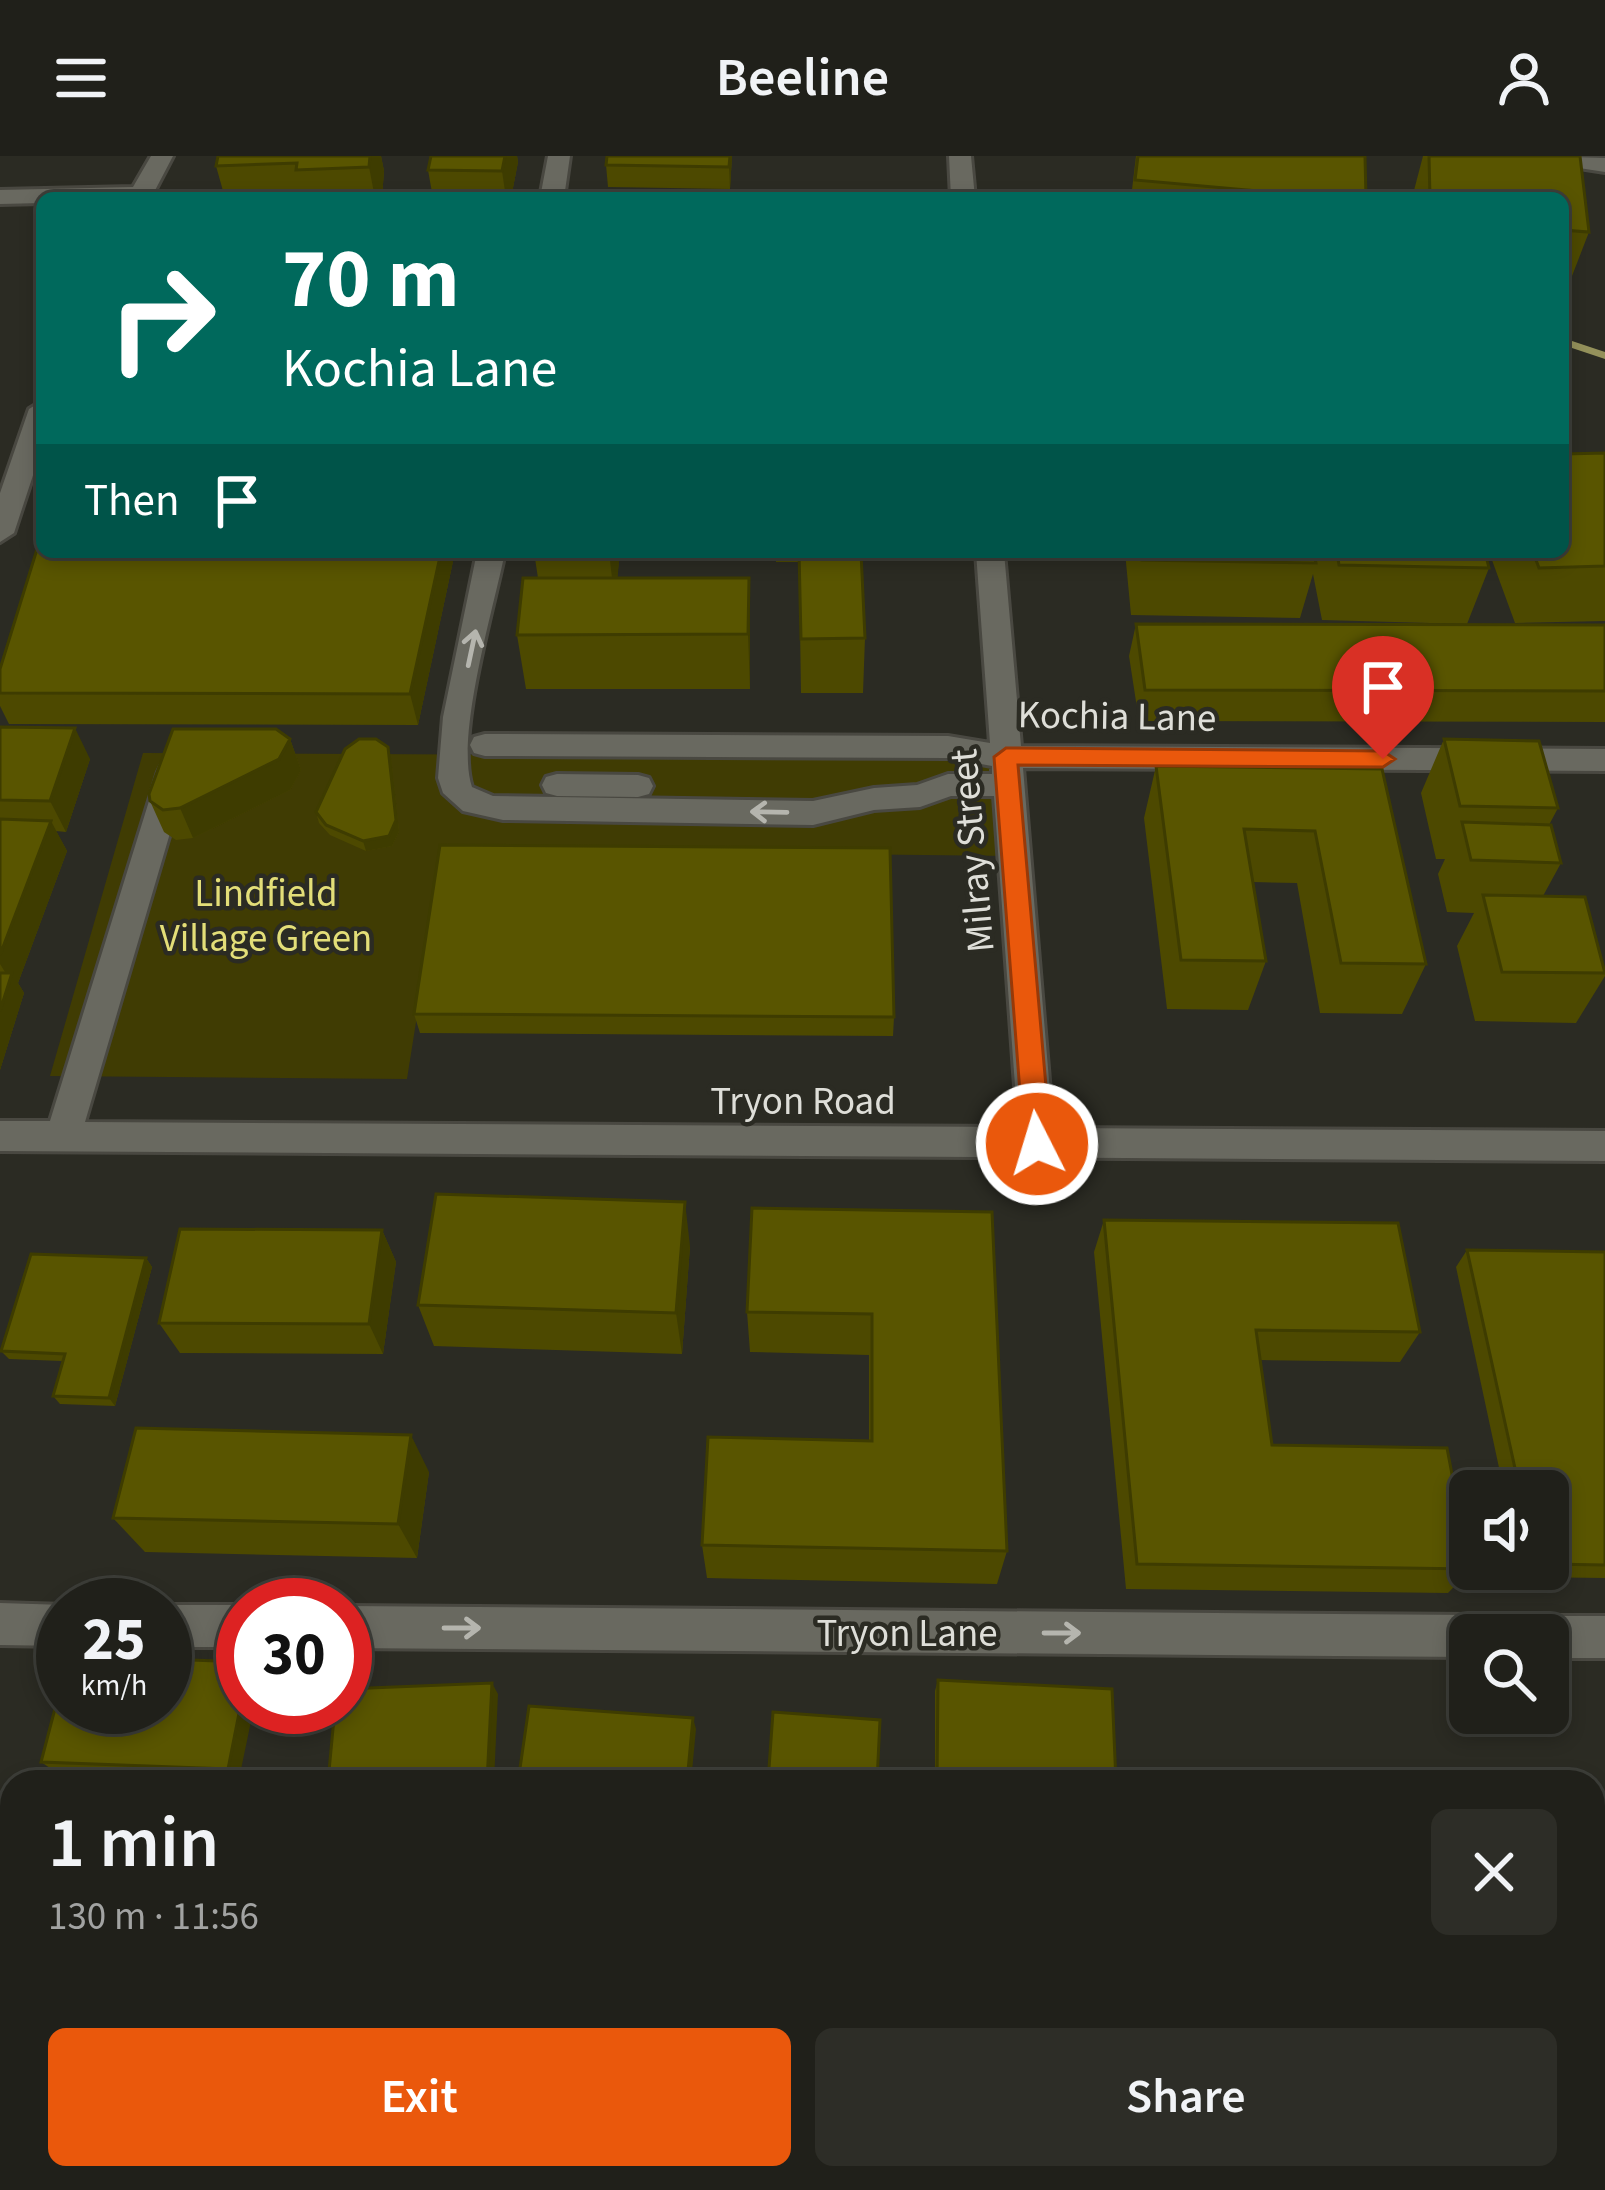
<!DOCTYPE html>
<html lang="en">
<head>
<meta charset="utf-8">
<style>
	body { margin:0; font-family:"Source Sans 3",sans-serif; background:#2d2d27; color:#f1f3f6; height:100vh; display:flex; flex-direction:column; font-size:45px; white-space:nowrap }
	* { box-sizing:border-box; margin:0 }
	p { font-size:39px; color:#a2a3a2 }
	.icon { flex:none; width:66px; height:66px; fill:none; stroke:currentColor; stroke-width:2; stroke-linecap:round; stroke-linejoin:round }
	.map { position:relative; flex:1; overflow:hidden }
	.panel { position:absolute; left:0px; top:1614px; width:1605px; height:420px; display:flex; flex-direction:column; background:#20201a; border-radius:36px 36px 0 0; box-shadow:0 6px 18px #0003,0 0 0 3px #3d3e39 }
	.panel>* { flex:none }
	.guide { position:absolute; left:36px; top:36px; width:1533px; height:366px; border-radius:18px; box-shadow:0 6px 18px #0003,0 0 0 3px #3d3e39; background:#00695c; color:#fff; overflow:hidden }
	.buttons { position:absolute; left:1449px; top:1314px; display:grid; gap:24px }
	.buttons a { display:grid; place-items:center; width:120px; height:120px; border-radius:18px; background:#20201a; box-shadow:0 6px 18px #0003,0 0 0 3px #3d3e39; font-size:60px }
	.speed { position:absolute; left:36px; top:1422px; display:flex; gap:24px; font-size:60px; font-weight:700; text-align:center }
	.speed>* { display:grid; place-content:center; width:156px; height:156px; border-radius:50%; background:#20201a; box-shadow:0 6px 18px #0003,0 0 0 3px #3d3e39; line-height:1 }
	.speed small { font-size:30px; font-weight:400 }
	.speed .limit { border:18px solid #d22; background:#fff; color:#111 }
	.pin { position:absolute; display:grid; place-items:center; width:102px; height:102px; color:#fff; margin:-123px -51px; border-radius:50% 50% 50% 0; rotate:-45deg; box-shadow:0 0 12px #0007 }
	.pin .icon { rotate:45deg }
	.me { position:absolute; width:132px; margin:-66px; rotate:355deg; stroke-linejoin:round; filter:drop-shadow(0 0 9px #0008) }
	.turn { display:flex; align-items:center; gap:42px; height:252px; padding:0 48px; font-size:54px }
	.turn .icon { width:156px; height:156px; stroke-width:2.5 }
	.turn b { display:block; font-size:84px; line-height:102px }
	.then { display:flex; align-items:center; height:114px; padding:0 48px; background:#0003; gap:24px; font-size:45px }
	.round { display:grid; place-items:center; flex:none; width:126px; height:126px; border-radius:18px; background:#2d2d27 }
	.overview { display:flex; align-items:center; justify-content:space-between; height:204px; padding:0 48px }
	h1 { font-size:72px; font-weight:600; line-height:90px }
	.action { display:flex; gap:24px; margin-top:auto; padding:24px 48px }
	.action a { flex:1; height:138px; border-radius:18px; background:#ea580c; color:#fff; font-size:48px; font-weight:600; line-height:138px; text-align:center }
	.action a+a { background:#2d2d27; color:#f1f3f6 }
	header { display:flex; justify-content:space-between; align-items:center; height:156px; padding:0 48px; background:#20201a; font-size:54px; font-weight:600 }
	.map>svg:first-child { display:block }
	.green { fill:#403c03 }
	.lines { fill:none; stroke-linecap:round; stroke-linejoin:round }
	.stream { fill:#94915b; fill-rule:evenodd }
	.minor-casing { stroke:#494841; stroke-width:6 }
	.minor { fill:#696960; fill-rule:evenodd }
	.wall { fill:#4d4900 }
	.shaded-wall { fill:#3e3c00 }
	.building { fill:#595500; stroke:#3e3c00; stroke-width:3 }
	.oneway { stroke:#b5b5ae }
	.route { fill:#ea580c; stroke:#983908; stroke-width:3 }
	.labels { text-anchor:middle; stroke-width:9; stroke-linejoin:round; paint-order:stroke }
	.street-label { font-size:39px; fill:#deded8; stroke:#2b2b23 }
	.park-label { font-size:39px; fill:#e3de78; stroke:#2b2b23 }
</style>
</head>
<body>
<header><svg class="icon" aria-label="menu" viewBox="0 0 24 24"><path d="M4 6h16M4 12h16M4 18h16"/></svg>Beeline<svg class="icon" aria-label="person" viewBox="0 0 24 24"><circle cx="12" cy="8" r="4"/><path d="M4 21q1-7 8-7t8 7"/></svg></header>
<div class="map">
<svg width="1605" height="2034" viewBox="0 0 1605 2034">
	<rect width="100%" height="100%" fill="#2b2b23"/>
	<!-- green -->
	<path class="green" d="M143,597L1006,601L1014,700L730,697L442,702L407,923L50,920Z"/>
	<g class="lines">
		<!-- stream -->
		<path class="stream" d="M1563,182L1605,196V203L1563,189Z"/>
		<defs>
			<path id="minor" d="M151,0H173L151,42H42V47L0,48V34L133,31Z
				M548,0H570L564,42H540Z
				M949,0H971L975,42H951Z
				M1536,0L1605,2V16L1547,7Z
				M42,245V292L14,377L0,386V337L29,253Z
				M477,396H505C494,451 455,581 472,631L493,640L813,645L874,632L917,629L948,618H992V610L948,602L485,600L474,597L470,589L474,581L485,578L948,580L990,587L976,396H1004L1021,590L1605,593V615L1023,612L1053,972L1605,975V1005L0,995V965H50L158,616L162,608H184L188,616L85,966L1018,971L994,640H951L920,651L874,654L813,669L503,664L463,655L443,637L438,622L443,561Z
				M557,618L638,619L649,622L653,630L649,638L638,641L557,640L546,637L542,629L546,621Z
				M0,1447L65,1449L63,1490L0,1489Z
				M165,1449H243V1491H165Z
				M345,1450L1470,1459L1485,1465L1491,1479H1470V1501L345,1492Z
				M1548,1460H1605V1502H1548V1479H1528L1533,1466Z"/>
		</defs>
		<!-- minor casing -->
		<use href="#minor" class="minor-casing"/>
		<!-- minor -->
		<use href="#minor" class="minor"/>
	</g>
	<!-- wall -->
	<path class="wall" d="M218,0H381L384,15L382,41L421,42H225L216,10Z
		M431,0H517L518,6L511,42H433L428,14Z
		M607,0H732L730,33L608,31L606,9Z
		M1136,0H1365L1366,42H1131Z
		M1423,0H1580L1563,42H1412Z
		M1563,74L1589,76L1567,133L1563,132Z
		M1605,297V465L1515,467L1489,396H1563Z
		M42,396H455L418,569L9,568L0,550V513Z
		M534,396H620L617,422L750,477V533H526L517,479L538,422Z
		M776,396H861L865,482L863,537H801L799,406H776Z
		M1125,396H1485L1489,412L1467,468L1322,464L1313,418L1300,462L1131,459Z
		M1136,468L1605,469V566L1139,565L1129,500Z
		M0,571L90,603L66,676L56,675L67,695L18,827L24,837L0,914Z
		M290,583L301,614L290,634L193,682L176,684L164,676L150,645Z
		M1444,583L1558,652L1549,669L1561,707L1543,740L1605,812V820L1576,867L1475,865L1457,790L1474,757L1447,756L1438,718L1445,703H1436L1421,637Z
		M391,602L399,675L392,690L366,695L330,679L319,667L316,656Z
		M1156,610L1382,613L1426,808L1402,858L1320,857L1297,727L1253,726L1266,805L1248,854L1167,853L1144,662Z
		M414,858L894,861L893,880L420,877Z
		M992,1056L1007,1395L997,1428L707,1422L702,1389L869,1284V1199L750,1196L747,1156Z
		M1104,1064L1420,1176L1400,1206L1260,1204L1272,1289L1471,1413L1448,1437L1126,1433L1094,1096Z
		M382,1074L396,1106L383,1198L180,1197L159,1167Z
		M690,1090L682,1198L434,1190L418,1149Z
		M1467,1094L1605,1096V1422L1522,1421L1520,1413H1548V1335H1504L1456,1111Z
		M146,1102L152,1111L115,1250L60,1248L53,1240L62,1205L9,1203L1,1195Z
		M429,1316L417,1402L145,1396L113,1362Z
		M938,1524L1116,1626H935V1535Z
		M165,1551L239,1623L56,1616L41,1606Z
		M1593,1689H1605V1844H1593Z"/>
	<!-- shaded-wall -->
	<path class="shaded-wall" d="M370,0H381L384,15L382,42H375L369,11Z
		M505,0H517L518,6L511,42H506L502,15Z
		M730,0H732L730,33L729,11Z
		M441,396H455L418,569L410,538Z
		M609,396H620L615,448Z
		M749,422L750,477V533L748,478Z
		M75,572L90,603L66,676L50,645Z
		M290,583L301,614L290,634L193,682L180,652Z
		M388,591L391,602L399,675L392,690L366,695L363,685Z
		M51,665L67,695L18,827L24,837L0,914V855L10,824L0,808V799Z
		M685,1046L690,1090L682,1198L676,1157Z
		M382,1074L396,1106L383,1198L369,1168Z
		M146,1102L152,1111L115,1250L109,1242Z
		M411,1279L429,1316L417,1402L398,1368Z
		M492,1527L498,1538L494,1626H487Z
		M243,1537V1551H254L239,1623L228,1613Z
		M693,1562L696,1573L691,1626H687Z"/>
	<!-- building -->
	<path class="building" d="M218,0H370L369,11L296,14L297,7L216,10Z
		M431,0H505L502,15L428,14Z
		M607,0H730L729,11L606,9Z
		M1138,0H1365L1366,42H1338L1135,24Z
		M1429,0H1580L1589,76L1563,74V42H1430Z
		M420,40V42H370Z
		M1605,297V410L1539,412L1533,396H1563V298Z
		M42,377V396H441L410,538L0,537V513Z
		M799,396H861L865,482L801,483Z
		M1141,396H1314L1316,407L1142,404Z
		M1337,396H1485L1489,412L1339,409Z
		M523,422H749L748,478L517,479Z
		M1136,468L1605,469V535L1145,534Z
		M0,571L75,572L50,645L0,644Z
		M173,573H276L290,583L279,603L180,652L163,654L150,645L149,638Z
		M359,583H376L388,591L396,664L389,680L363,685L326,669L316,656L345,593Z
		M1444,583L1539,585L1558,652L1460,650Z
		M1156,610L1382,613L1426,808L1341,807L1315,675L1244,673L1266,805L1181,804Z
		M0,663L51,665L0,799Z
		M1462,666L1551,669L1561,707L1471,704Z
		M440,689L890,692L894,861L414,858Z
		M1483,739L1585,741L1605,817L1502,816Z
		M0,817H12L0,855Z
		M436,1038L685,1046L676,1157L418,1149Z
		M752,1052L992,1056L1007,1395L702,1389L708,1281L872,1285V1158L747,1156Z
		M1104,1064L1398,1067L1420,1176L1256,1174L1272,1289L1447,1292L1470,1413L1137,1408Z
		M180,1073L382,1074L369,1168L159,1167Z
		M1467,1094L1605,1096V1409L1548,1408V1335H1520Z
		M31,1098L146,1102L109,1242L53,1240L65,1198L1,1195Z
		M136,1272L411,1279L398,1368L113,1362Z
		M165,1503L243,1506V1537L228,1613L41,1606L63,1522V1551H165Z
		M938,1524L1112,1533L1116,1626H937Z
		M492,1527L487,1626H328L335,1551H345V1533Z
		M529,1550L693,1562L687,1626H518Z
		M773,1556L880,1564L877,1626H768Z
		M0,1685L12,1686V1889L0,1888Z
		M1593,1689H1605V1839H1593Z"/>
	<!-- one-way arrows -->
	<defs><path id="oneway-shaft" d="M-6 0H5M1.5-3L5.5 0L1.5 3" fill="none" stroke-width="1.6" stroke-linecap="round" stroke-linejoin="round" transform="scale(3)"/></defs>
	<g class="oneway">
		<use href="#oneway-shaft" transform="translate(472 492) rotate(-78)"/>
		<use href="#oneway-shaft" transform="translate(769 656) rotate(-179)"/>
		<use href="#oneway-shaft" transform="translate(462 1472)"/>
		<use href="#oneway-shaft" transform="translate(1062 1477)"/>
	</g>
	<!-- route -->
	<path class="route" d="M1006,592L1383,595L1395,603L1383,611L1018,609L1051,988L1037,999L1024,988L994,601Z"/>
	<g class="labels">
		<!-- street labels -->
		<g class="street-label">
			<text transform="translate(1117 559) rotate(1)" y="14">Kochia Lane</text>
			<text transform="translate(971 695) rotate(-95)" y="14">Milray Street</text>
			<text x="803" y="958">Tryon Road</text>
			<text x="907" y="1490">Tryon Lane</text>
		</g>
		<!-- park labels -->
		<g class="park-label">
			<text x="266" y="750">Lindfield<tspan x="266" dy="45">Village Green</tspan></text>
		</g>
	</g>
</svg>
<div class="buttons">
<a><svg class="icon" aria-label="sound" viewBox="0 0 24 24"><path d="M4 9h4l5-4v14l-5-4H4zM17 9q2 3 0 6"/></svg></a>
<a><svg class="icon" aria-label="search" viewBox="0 0 24 24"><circle cx="10" cy="10" r="6"/><path d="M15 15l6 6"/></svg></a>
</div>
<div class="speed"><div>25<small>km/h</small></div><div class="limit">30</div></div>
<div class="pin" style="left:1383px;top:603px;background:#d93025"><svg class="icon" aria-label="arrive" viewBox="0 0 24 24"><path d="M6 21V4h12l-3 4 3 4H6"/></svg></div>
<svg class="me" style="left:1037px;top:988px" viewBox="-20 -20 40 40"><circle r="17" fill="#ea580c" stroke="#fff" stroke-width="3"/><path d="M0-11L8 9 0 5-8 9z" fill="#fff"/></svg>
<div class="guide">
<div class="turn"><svg class="icon" aria-label="right" viewBox="0 0 24 24"><path d="M7 20v-9h11M14 6l5 5-5 5"/></svg><div><b>70 m</b>Kochia Lane</div></div>
<div class="then">Then<svg class="icon" aria-label="arrive" viewBox="0 0 24 24"><path d="M6 21V4h12l-3 4 3 4H6"/></svg></div>
</div>
<section class="panel">
<div class="overview"><div><h1>1 min</h1><p>130 m · 11:56</p></div><a class="round"><svg class="icon" aria-label="close" viewBox="0 0 24 24"><path d="M6 6l12 12M18 6L6 18"/></svg></a></div>
<div class="action"><a>Exit</a><a>Share</a></div>
</section>
</div>
</body>
</html>
